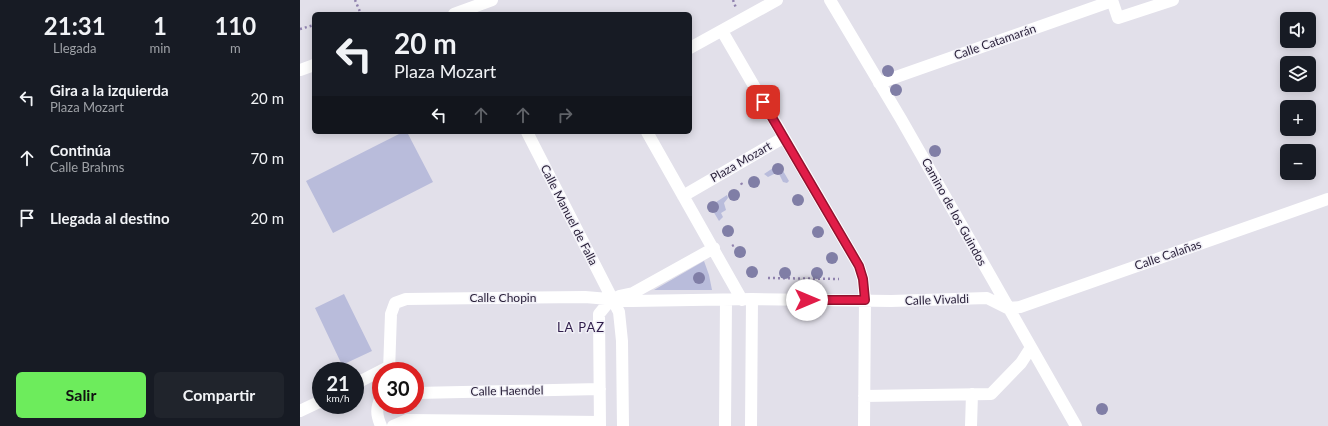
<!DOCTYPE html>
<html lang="es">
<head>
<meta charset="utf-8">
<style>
	body { margin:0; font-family:Lato,sans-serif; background:#20242c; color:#f1f3f6; height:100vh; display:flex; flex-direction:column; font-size:15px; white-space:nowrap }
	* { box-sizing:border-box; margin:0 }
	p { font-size:13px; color:#9ea1a6 }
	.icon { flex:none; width:22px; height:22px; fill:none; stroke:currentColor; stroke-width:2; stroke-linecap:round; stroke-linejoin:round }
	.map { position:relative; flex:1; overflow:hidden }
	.details { display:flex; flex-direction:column; background:#171b24; width:300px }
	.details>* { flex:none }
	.top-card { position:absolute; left:12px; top:12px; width:380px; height:122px; border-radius:6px; box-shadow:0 2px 10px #0003; background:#171b24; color:#f1f3f6; overflow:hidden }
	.controls { position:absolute; left:980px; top:12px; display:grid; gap:8px }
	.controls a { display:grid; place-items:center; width:36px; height:36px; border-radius:6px; background:#171b24; box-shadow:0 2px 10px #0003; font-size:20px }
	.speed { position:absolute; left:12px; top:362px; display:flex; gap:8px; font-size:20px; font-weight:700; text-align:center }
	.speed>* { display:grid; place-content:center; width:52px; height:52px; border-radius:50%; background:#171b24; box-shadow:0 2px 10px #0003; line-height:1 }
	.speed small { font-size:10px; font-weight:400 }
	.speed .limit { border:6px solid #d22; background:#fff; color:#111 }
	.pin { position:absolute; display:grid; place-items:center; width:34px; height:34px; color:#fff; margin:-17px; border-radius:8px; box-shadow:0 2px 6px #0006 }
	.me { position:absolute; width:44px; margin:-22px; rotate:90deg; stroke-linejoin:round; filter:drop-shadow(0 0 3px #0008) }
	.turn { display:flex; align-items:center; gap:14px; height:84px; padding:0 16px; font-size:18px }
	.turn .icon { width:52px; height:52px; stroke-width:2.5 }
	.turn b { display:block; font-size:28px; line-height:34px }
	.lanes { display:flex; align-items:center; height:38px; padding:0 16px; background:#0003; justify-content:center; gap:20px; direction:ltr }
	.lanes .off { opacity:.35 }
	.eta { display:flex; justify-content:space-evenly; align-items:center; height:68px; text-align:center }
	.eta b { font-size:24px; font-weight:700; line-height:28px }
	.primary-button { display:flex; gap:8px; margin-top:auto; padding:8px 16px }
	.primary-button a { flex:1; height:46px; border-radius:6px; background:#6dec5c; color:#111; font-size:16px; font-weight:700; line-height:46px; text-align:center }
	.primary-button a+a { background:#20242c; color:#f1f3f6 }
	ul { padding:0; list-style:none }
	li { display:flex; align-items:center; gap:12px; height:60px; padding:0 16px }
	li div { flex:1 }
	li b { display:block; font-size:15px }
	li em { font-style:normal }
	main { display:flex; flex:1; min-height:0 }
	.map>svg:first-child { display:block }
	.green { fill:#b9bcdb }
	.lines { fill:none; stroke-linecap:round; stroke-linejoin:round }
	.path { stroke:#8f81ad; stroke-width:2.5; stroke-dasharray:2 3; stroke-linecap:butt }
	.minor { stroke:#fff; stroke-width:12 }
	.tree { fill:#807ea6 }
	.route-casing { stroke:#92132f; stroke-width:10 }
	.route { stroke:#e11d48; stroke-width:7 }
	.labels { text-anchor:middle; stroke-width:3; stroke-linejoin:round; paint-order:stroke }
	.street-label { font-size:12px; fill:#2a213a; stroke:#f1f0f7 }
	.neighbourhood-label { font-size:13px; letter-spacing:1px; fill:#301e4b; stroke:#f1f0f7 }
</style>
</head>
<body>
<main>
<section class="details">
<div class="eta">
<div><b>21:31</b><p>Llegada</p></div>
<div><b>1</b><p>min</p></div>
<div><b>110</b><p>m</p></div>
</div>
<ul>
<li><svg class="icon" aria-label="left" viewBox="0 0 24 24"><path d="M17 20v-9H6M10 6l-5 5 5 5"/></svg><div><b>Gira a la izquierda</b><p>Plaza Mozart</p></div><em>20 m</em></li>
<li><svg class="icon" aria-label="ahead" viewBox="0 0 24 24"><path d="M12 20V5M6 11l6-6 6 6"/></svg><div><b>Continúa</b><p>Calle Brahms</p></div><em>70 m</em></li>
<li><svg class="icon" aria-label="arrive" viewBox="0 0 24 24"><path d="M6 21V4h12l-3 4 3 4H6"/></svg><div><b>Llegada al destino</b></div><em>20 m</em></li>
</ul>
<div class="primary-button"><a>Salir</a><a>Compartir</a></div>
</section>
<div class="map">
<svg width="1028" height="426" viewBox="0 0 1028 426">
	<rect width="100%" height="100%" fill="#e2e0ea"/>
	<!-- green -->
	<path class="green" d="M103,132H107L133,182L33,233L6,181Z
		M479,164L489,181L487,183L483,182L479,174L476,173L468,177L464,174Z
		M427,195L428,198L424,203L426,210L421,213L423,217L419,221L410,206Z
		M404,261L409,275L412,290H354Z
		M44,294L72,351L42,365L15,308Z"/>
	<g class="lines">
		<!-- path -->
		<path class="path" d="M55,0L61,14
			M433,0L436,8
			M47,14V11
			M0,29L14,25
			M441,183L443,186
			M432,246L434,245
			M468,278L539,279"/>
		<!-- minor -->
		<path class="minor" d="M530,0L601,119L776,426
			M812,0L818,18L873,0
			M154,14L192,0
			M422,31L559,266L563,279L565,300L564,426
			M390,48L477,0
			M0,70L14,65
			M579,83L812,1
			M227,132L319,312L322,341L323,426
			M347,132L442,300
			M383,196L483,138
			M319,296L333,293L414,248
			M89,371L91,314L95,303L106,299L285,297L332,301L452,299L591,301L687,298L707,308L720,307L1028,199
			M55,384L90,366
			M115,393L300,389
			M564,396L691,394L721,363L730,349
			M0,411L21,401
			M81,426C76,414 76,408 81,397
			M93,426L107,420L300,422
			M300,426L299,314L312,298
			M425,426L426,300
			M451,426L452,299
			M671,426L672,394"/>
	</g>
	<!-- trees -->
	<g class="tree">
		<circle cx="588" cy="71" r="6"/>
		<circle cx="596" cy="90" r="6"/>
		<circle cx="635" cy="151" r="6"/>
		<circle cx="478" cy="169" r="6"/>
		<circle cx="454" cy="182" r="6"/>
		<circle cx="434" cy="195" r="6"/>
		<circle cx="498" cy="200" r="6"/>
		<circle cx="413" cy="207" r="6"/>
		<circle cx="428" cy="231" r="6"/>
		<circle cx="518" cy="232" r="6"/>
		<circle cx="440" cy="252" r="6"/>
		<circle cx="532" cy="258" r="6"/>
		<circle cx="452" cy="272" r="6"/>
		<circle cx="485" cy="273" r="6"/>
		<circle cx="517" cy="273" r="6"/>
		<circle cx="399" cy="278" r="6"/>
		<circle cx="802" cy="409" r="6"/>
	</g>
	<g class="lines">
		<defs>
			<path id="route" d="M463,102L559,266L563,279L565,300H507"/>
		</defs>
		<!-- route casing -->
		<use href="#route" class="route-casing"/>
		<!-- route -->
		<use href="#route" class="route"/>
	</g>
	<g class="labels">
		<!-- street labels -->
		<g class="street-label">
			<text transform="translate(695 42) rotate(-19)" y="4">Calle Catamarán</text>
			<text transform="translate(441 162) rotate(-30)" y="4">Plaza Mozart</text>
			<text transform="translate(654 212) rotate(61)" y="4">Camino de los Guindos</text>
			<text transform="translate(269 215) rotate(63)" y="4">Calle Manuel de Falla</text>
			<text transform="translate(868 255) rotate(-19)" y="4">Calle Calañas</text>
			<text x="203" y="302">Calle Chopin</text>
			<text transform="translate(637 300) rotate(-2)" y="4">Calle Vivaldi</text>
			<text transform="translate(207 391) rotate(-1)" y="4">Calle Haendel</text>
		</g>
		<!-- neighbourhood labels -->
		<g class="neighbourhood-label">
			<text x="281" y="332">LA PAZ</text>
		</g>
	</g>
</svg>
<div class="controls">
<a><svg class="icon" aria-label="sound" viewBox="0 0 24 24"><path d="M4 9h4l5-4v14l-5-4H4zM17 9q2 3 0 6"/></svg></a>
<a><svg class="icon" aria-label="layers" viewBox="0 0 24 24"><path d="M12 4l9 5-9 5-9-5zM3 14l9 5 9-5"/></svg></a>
<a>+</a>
<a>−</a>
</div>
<div class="speed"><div>21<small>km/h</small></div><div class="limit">30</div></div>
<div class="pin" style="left:463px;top:102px;background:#d93025"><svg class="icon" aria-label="arrive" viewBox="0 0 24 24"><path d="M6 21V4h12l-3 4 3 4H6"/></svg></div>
<svg class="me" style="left:507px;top:300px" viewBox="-20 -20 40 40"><circle r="19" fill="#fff"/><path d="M0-13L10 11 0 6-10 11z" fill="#e11d48"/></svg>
<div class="top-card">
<div class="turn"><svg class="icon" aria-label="left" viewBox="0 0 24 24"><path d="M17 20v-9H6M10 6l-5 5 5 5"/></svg><div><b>20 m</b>Plaza Mozart</div></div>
<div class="lanes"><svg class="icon" aria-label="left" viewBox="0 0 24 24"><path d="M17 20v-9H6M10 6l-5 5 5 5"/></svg><svg class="icon off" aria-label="ahead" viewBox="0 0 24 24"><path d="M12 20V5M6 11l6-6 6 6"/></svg><svg class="icon off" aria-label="ahead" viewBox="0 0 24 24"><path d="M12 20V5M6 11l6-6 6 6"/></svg><svg class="icon off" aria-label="right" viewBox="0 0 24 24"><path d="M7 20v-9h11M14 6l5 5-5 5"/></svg></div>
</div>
</div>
</main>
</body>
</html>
